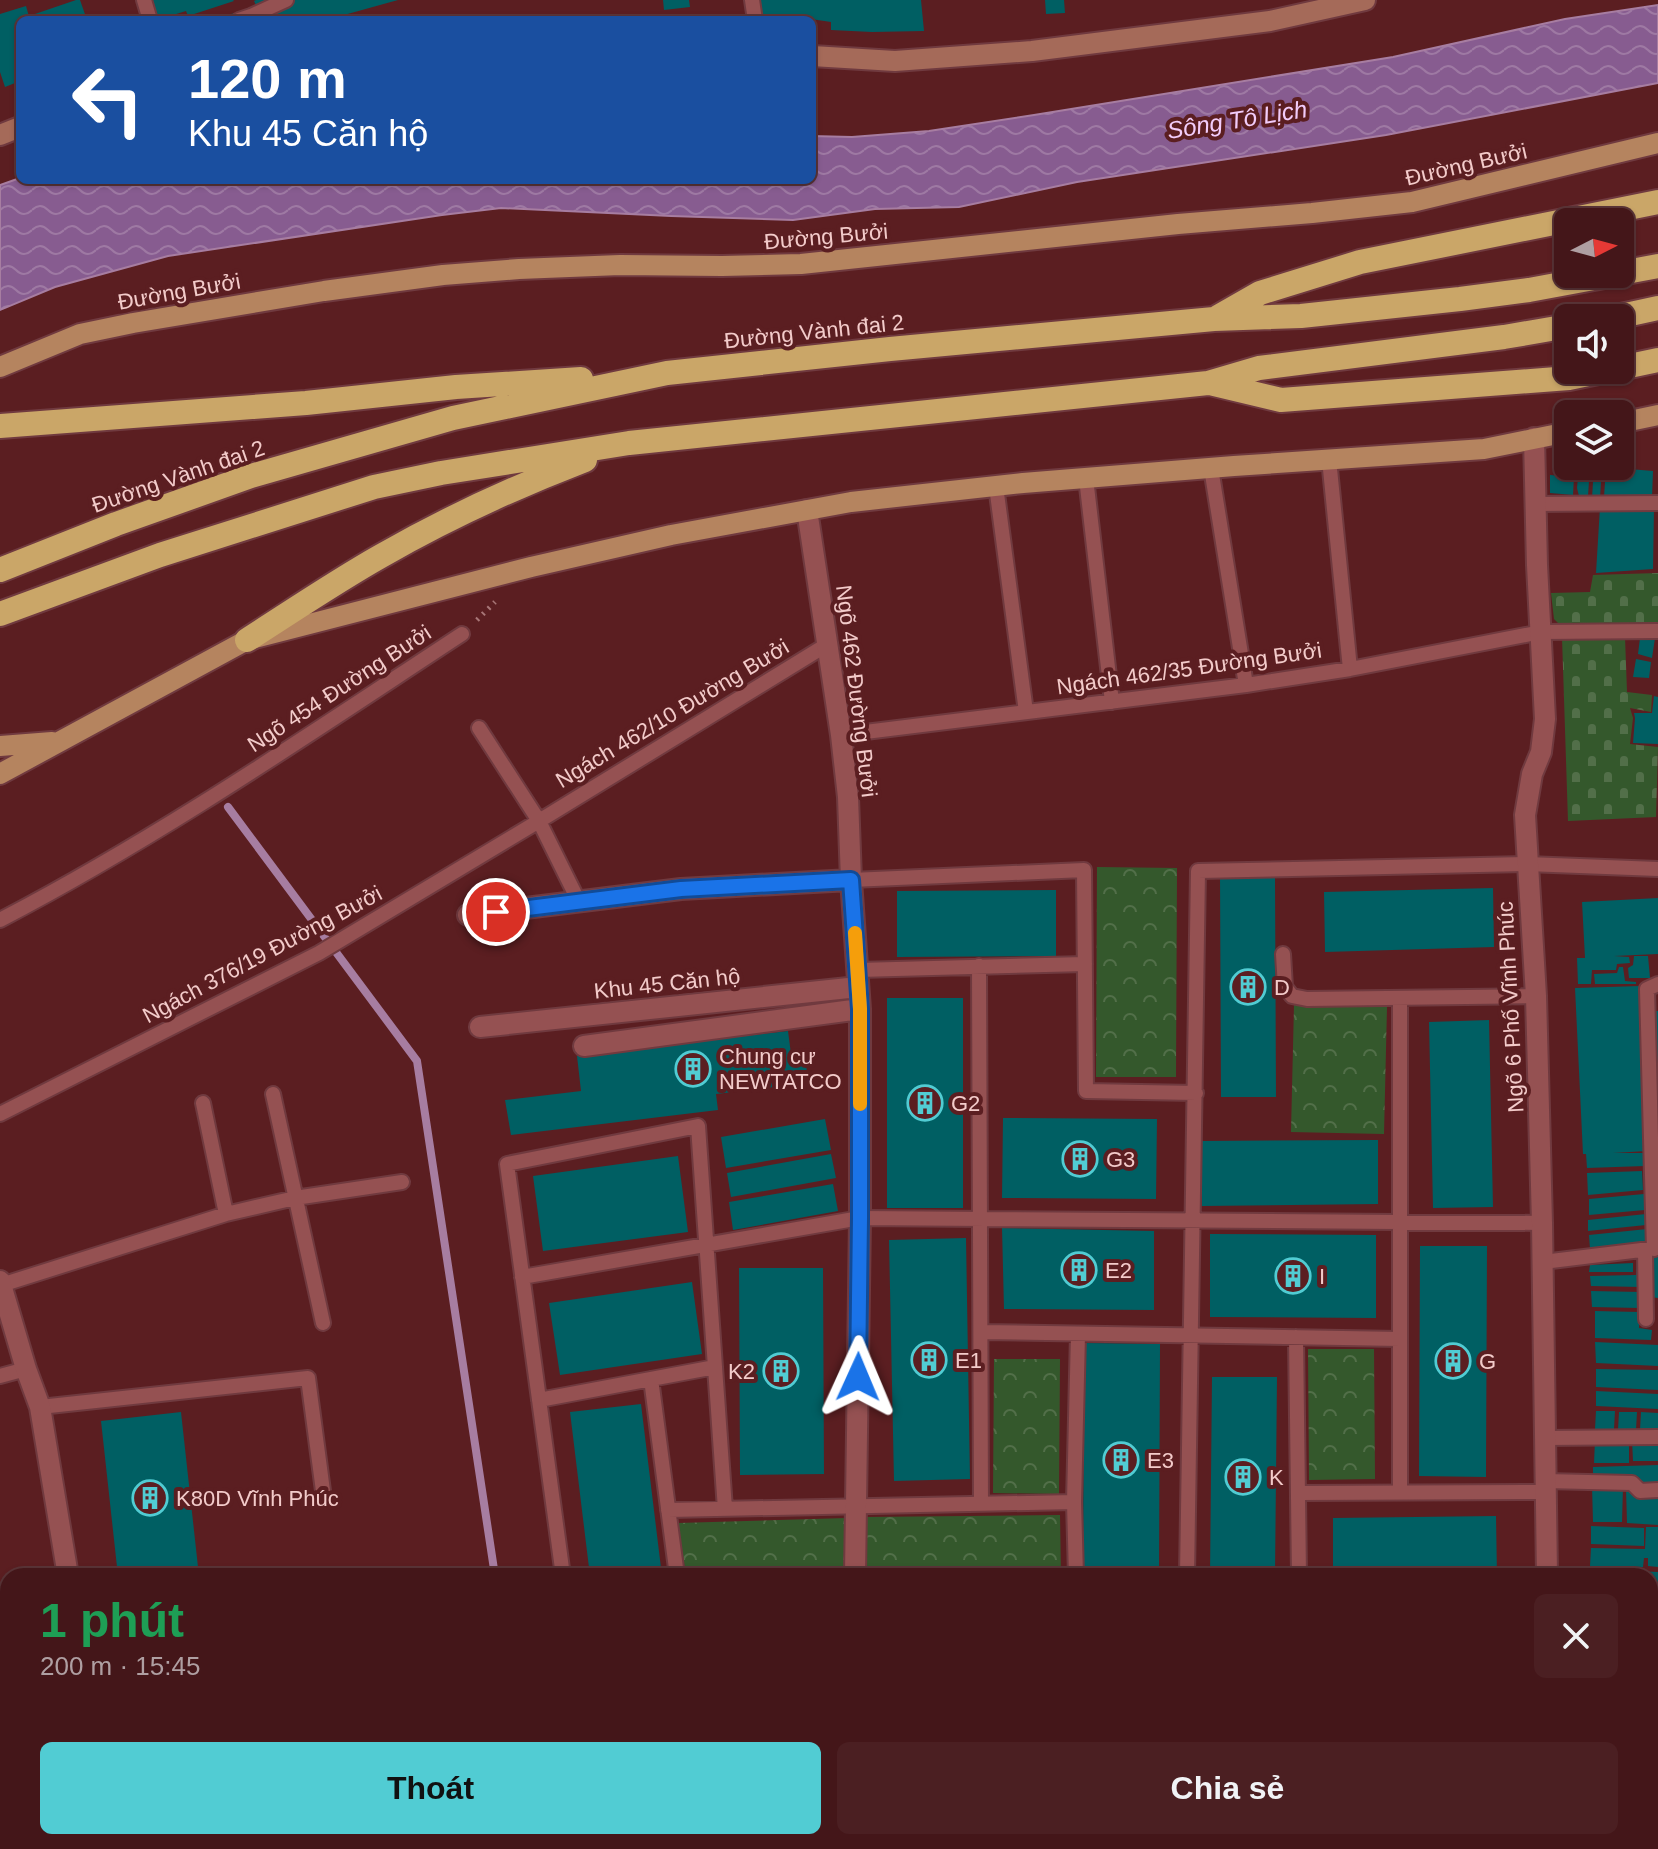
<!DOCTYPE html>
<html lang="vi">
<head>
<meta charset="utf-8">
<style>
	body { margin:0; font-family:Arial,sans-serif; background:#4b1f22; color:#f1f3f6; height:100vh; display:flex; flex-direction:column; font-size:30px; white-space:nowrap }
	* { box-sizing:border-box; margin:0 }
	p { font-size:26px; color:#af9fa2 }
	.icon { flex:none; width:44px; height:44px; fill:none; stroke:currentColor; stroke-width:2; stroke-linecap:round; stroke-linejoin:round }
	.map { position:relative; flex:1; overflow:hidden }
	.side { position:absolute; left:0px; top:1568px; width:1658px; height:282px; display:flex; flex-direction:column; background:#441619; border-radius:24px 24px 0 0; box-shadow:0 2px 6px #0004,0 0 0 2px #5c3538 }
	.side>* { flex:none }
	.guide { position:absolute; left:16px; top:16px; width:800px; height:168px; border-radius:12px; box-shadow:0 2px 6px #0004,0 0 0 2px #5c3538; background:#1a4fa0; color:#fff; overflow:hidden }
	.needle { width:52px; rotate:84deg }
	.controls { position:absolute; left:1554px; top:208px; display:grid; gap:16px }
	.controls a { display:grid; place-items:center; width:80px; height:80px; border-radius:12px; background:#441619; box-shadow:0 2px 6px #0004,0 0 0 2px #5c3538; font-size:40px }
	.pin { position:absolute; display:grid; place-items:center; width:68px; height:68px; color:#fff; margin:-34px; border:4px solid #fff; border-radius:50%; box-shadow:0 2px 8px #0007 }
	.me { position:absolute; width:88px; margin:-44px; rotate:1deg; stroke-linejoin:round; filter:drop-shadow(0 0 6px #0008) }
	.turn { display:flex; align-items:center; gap:28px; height:168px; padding:0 40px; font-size:36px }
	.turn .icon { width:104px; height:104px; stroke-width:2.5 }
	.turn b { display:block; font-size:56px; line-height:68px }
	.round { display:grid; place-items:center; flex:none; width:84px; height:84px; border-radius:12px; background:#4b1f22 }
	.headline { display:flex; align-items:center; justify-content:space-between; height:136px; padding:0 40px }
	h1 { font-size:48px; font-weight:700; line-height:60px; color:#1e9e55 }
	.action { display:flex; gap:16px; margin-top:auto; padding:16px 40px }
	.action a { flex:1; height:92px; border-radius:12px; background:#51ccd3; color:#111; font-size:32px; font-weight:700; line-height:92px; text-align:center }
	.action a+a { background:#4b1f22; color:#f1f3f6 }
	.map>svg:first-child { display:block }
	.built { fill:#6a2428 }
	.cemetery { fill:url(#cemetery-stones) }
	.park { fill:url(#park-crowns) }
	.water { fill:url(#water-waves); stroke:#a77da1; stroke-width:2 }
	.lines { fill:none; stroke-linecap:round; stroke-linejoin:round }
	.stream { stroke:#a77da1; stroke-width:8 }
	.building { fill:#005f63 }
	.lane-casing { stroke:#703a3f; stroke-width:18 }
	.street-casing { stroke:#703a3f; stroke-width:24 }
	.secondary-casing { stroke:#703a3f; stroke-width:24 }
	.primary-casing { stroke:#703a3f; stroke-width:24 }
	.highway-casing { stroke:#703a3f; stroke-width:28 }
	.path { stroke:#a87677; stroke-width:5; stroke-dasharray:2 6; stroke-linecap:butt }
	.lane { stroke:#955152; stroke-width:14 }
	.street { stroke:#955152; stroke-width:20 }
	.secondary { stroke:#a56a59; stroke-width:20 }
	.primary { stroke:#b5845f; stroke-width:20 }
	.highway { stroke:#caa668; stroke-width:24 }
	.route-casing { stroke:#114b97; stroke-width:20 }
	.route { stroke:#1a73e8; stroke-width:14 }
	.slow { stroke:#f59e0b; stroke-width:14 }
	.labels { text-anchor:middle; stroke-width:8; stroke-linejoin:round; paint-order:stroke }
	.street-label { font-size:22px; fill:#f3cbca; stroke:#5b1e21 }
	.poi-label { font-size:22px; fill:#f3cbca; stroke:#5b1e21; text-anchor:start }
	.water-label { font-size:24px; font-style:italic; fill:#f2ccfa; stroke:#5b1e21 }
</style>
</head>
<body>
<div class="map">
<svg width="1658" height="1849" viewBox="0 0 1658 1849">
	<defs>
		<pattern id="cemetery-stones" width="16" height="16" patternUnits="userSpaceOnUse" patternTransform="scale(2)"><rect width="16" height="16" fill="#34582c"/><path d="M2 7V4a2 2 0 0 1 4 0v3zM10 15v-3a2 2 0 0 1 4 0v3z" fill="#526f49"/></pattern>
		<pattern id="park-crowns" width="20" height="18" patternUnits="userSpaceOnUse" patternTransform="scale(2)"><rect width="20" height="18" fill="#34582c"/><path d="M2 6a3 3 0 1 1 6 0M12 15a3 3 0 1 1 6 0" fill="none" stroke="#526f49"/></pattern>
		<pattern id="water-waves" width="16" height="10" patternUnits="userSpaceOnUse" patternTransform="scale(2)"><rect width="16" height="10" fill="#875c90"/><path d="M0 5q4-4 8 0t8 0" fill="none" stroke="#9e79a3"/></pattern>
	</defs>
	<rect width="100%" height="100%" fill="#5b1e21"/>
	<!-- built -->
	<path class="built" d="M1650,1691L1658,1694V1849H1570L1571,1842H1650Z
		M622,1842H808L809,1849H623Z"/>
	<!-- cemetery -->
	<path class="cemetery" d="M1658,573V626L1562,627L1554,619L1551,593L1590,592L1593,575Z
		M1562,637H1625L1627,692L1652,695L1651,712L1630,708L1633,718L1630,744L1658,747L1656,817L1568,821Z"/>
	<!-- park -->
	<path class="park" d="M1097,867L1177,868L1176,1077H1096Z
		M1294,1005L1387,1007L1384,1134L1291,1132Z
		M1308,1349H1374L1375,1479L1309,1480Z
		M994,1359H1060L1059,1494L993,1493Z
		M1060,1515L1061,1576H866L865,1517Z
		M847,1518L846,1576H686L678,1523Z"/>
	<!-- water -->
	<path class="water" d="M1658,5V83L1386,135L1077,182L959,207L875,209L793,220L671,216L501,208L442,215L168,256L55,287L0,310V185L20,178V180H812V136L852,137L929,131L1034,115L1393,57L1565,19Z"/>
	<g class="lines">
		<!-- stream -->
		<path class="stream" d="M228,807L417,1061L495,1576
			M535,1842L536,1849"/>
	</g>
	<!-- building -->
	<path class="building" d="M76,0H80L87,20H34L32,15Z
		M150,0H233L234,1L188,16L186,11L157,20Z
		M256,0H398L326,20H209L257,7L254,1Z
		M663,0H689L690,7L664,10Z
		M754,0H921L924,31L872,32L831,30V22L804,18L783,20V16L757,19Z
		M1045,0H1064L1065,13L1046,14Z
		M26,6L30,20H20V81L5,87L0,72V14Z
		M1579,466H1590L1588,496H1579L1577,488Z
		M1594,466H1602L1600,498H1592Z
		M1606,467L1653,471L1652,498L1604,497Z
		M1550,475L1574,477L1573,495L1550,493Z
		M1600,507L1654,509L1653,569L1596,573Z
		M1640,638H1655L1652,658L1638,654Z
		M1636,659L1651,662L1649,678L1633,677Z
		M1654,696L1658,697V744L1633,743L1635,718L1634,713H1652Z
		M1220,877H1275L1276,1097H1221Z
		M1493,888L1494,947L1325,952L1324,892Z
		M1056,890V956L897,957V891Z
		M1658,898V954L1614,956L1629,957L1630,963L1617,964L1616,970H1592L1591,984H1578L1577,958H1585L1582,902Z
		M1634,956H1648L1650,978H1629L1628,968L1633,965Z
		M1619,967H1623L1625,981L1636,982V984H1595L1594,974L1617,973Z
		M1640,986L1647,1151L1613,1153H1645V1166L1587,1168L1586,1154H1583L1575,988Z
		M887,998H963V1208H887Z
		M1652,1011H1658V1127H1655Z
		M1489,1020L1493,1207L1433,1208L1429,1022Z
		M788,1031L791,1054L805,1053L808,1083L716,1094L718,1110L511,1135L505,1100L581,1091L577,1056Z
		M1003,1118L1157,1119L1156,1199L1002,1198Z
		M825,1119L831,1150L726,1168L721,1137Z
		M1378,1140V1204L1202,1206V1141Z
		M831,1154L836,1178L731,1197L727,1173Z
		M678,1156L688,1232L543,1251L533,1176Z
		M1642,1171L1643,1190L1588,1195L1587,1173Z
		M833,1184L838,1211L733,1230L729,1202Z
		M1644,1194L1645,1210L1589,1215V1199Z
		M1646,1214V1225L1588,1231V1220Z
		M1002,1228L1154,1231V1310L1004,1309Z
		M1647,1229L1646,1242L1590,1249L1589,1235Z
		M1210,1234L1376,1235V1318L1210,1317Z
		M966,1238L970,1479L894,1481L889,1240Z
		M1420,1246H1487L1486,1477L1419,1476Z
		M1658,1257V1298L1650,1297V1258Z
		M1637,1262H1641V1287L1591,1286L1590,1276L1636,1275Z
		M1633,1263V1272H1589L1590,1265Z
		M739,1268H823L824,1474L740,1475Z
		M692,1282L702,1354L560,1375L549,1303Z
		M1591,1291L1641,1292L1639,1308L1592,1307Z
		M1595,1311L1639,1312V1328L1652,1330L1651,1340L1595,1338Z
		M1595,1342L1658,1345V1366L1596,1363Z
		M1084,1343L1160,1344L1159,1576H1083Z
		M1596,1369L1658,1370V1390L1596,1387Z
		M1212,1377H1277L1275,1576H1210Z
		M1596,1391L1658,1394V1409L1596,1406Z
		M641,1404L662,1576H590L570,1412Z
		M1596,1411H1615L1614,1429H1595Z
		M181,1412L199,1576H118L101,1421Z
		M1619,1412H1637L1636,1430H1618Z
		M1641,1412L1658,1413V1430H1640Z
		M1629,1439V1463H1594L1595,1440Z
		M1632,1440H1658V1461H1633Z
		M1658,1465V1484H1641L1639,1477L1593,1476V1467Z
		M1592,1486L1623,1487L1622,1522H1593Z
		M1626,1489L1658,1495V1525L1627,1523Z
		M1496,1516L1497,1576H1333V1518Z
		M1591,1526L1644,1528V1546L1591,1544Z
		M1646,1527H1658V1567L1648,1566V1558H1644L1643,1567L1590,1566L1591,1548L1645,1549Z
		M1590,1570L1632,1571L1631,1576H1590Z
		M1635,1571L1658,1572V1596L1650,1595V1576H1635Z
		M1653,1600H1658V1626L1650,1624Z
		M1650,1630H1658V1646L1655,1671L1653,1672L1650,1670Z
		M1658,1786V1845L1627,1848V1842H1650V1787Z
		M148,1842H229V1849H148Z
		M752,1842H796L797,1849H753Z
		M1003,1842H1156V1849H1003Z"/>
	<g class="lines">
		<defs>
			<path id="lane" d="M144,0L150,20
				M752,0L755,20
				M239,20L251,16L286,0
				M1329,459L1350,669
				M1211,468L1246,685
				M1086,478L1112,702
				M996,486L1026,712
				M1535,504L1658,503
				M479,728L539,821L579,902
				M841,735L1246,685L1350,669L1541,632L1658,631
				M851,880L1084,870L1086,1091L1196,1093
				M0,920C161,836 311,733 462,634
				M1283,954L1285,987L1292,996L1307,999L1536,996
				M979,966L981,1504
				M858,970L1085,964
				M273,1094L323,1323
				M203,1103L226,1214
				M0,1114L319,953L539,821L828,644
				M1654,1249L1647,989L1658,984
				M1645,1250L1646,1319
				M1543,1262L1658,1248
				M522,1277L860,1218L1542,1223
				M1,1285L226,1214L295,1198L402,1182
				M981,1332L1400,1339
				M1296,1337L1299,1576
				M0,1376L26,1369
				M651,1379L677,1576
				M539,1400L715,1367
				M40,1407L308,1378L323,1491
				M1545,1438L1658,1437
				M1545,1481L1632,1483L1640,1491L1658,1490
				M1400,1492V998
				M1298,1493L1546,1492
				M668,1510L1074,1502
				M563,1576L507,1164L698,1126L725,1509
				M1076,1576L1074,1502L1078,1334
				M1187,1576L1198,871L1527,864L1658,869
				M1650,1682L1658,1686
				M0,1763L8,1762
				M297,1842L298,1849
				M454,1842L455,1849
				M599,1842L600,1849
				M1178,1849V1842
				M1376,1849V1842"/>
			<path id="street" d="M1534,438L1537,565L1545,719L1541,752L1532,774L1525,815L1536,996L1542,1223L1547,1576
				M807,510L841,735L848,797L851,880L860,1009V1218L855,1576
				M468,915L681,889L851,880
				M480,1027L858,987
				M584,1046L860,1009
				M0,1281L26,1369L40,1407L68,1576
				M111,1842L113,1849
				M845,1849V1842
				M1528,1849L1529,1842"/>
			<path id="secondary" d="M812,56L895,61L1032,51L1270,21L1365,0
				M0,135L20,127"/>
			<path id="primary" d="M0,367L80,334L133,323L324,291L443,275L519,269L620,265L722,266L801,264L1178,224L1312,213L1412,202L1658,143
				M1620,423L1658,415
				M0,746L52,742
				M0,774L247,640L531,567L671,535L851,502L1023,483L1234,466L1484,449L1568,432"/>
			<path id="highway" d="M1218,317L1260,293L1360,262L1658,202
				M1612,318L1658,308
				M1620,368L1658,360
				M1210,383L1281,400L1569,378L1608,370
				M0,426L306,403L456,387L581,379
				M0,570L116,524L251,476L453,418L667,373L890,349L1214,319L1301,316L1460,299L1529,290L1658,266
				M0,614L160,555L374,487L441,473L629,443L1208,383L1259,368L1504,337L1568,326
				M247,640C291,612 335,582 381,556C447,518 515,487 585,460"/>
		</defs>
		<!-- lane casing -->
		<use href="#lane" class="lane-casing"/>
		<!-- street casing -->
		<use href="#street" class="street-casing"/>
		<!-- secondary casing -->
		<use href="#secondary" class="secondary-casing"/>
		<!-- primary casing -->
		<use href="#primary" class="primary-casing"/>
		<!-- highway casing -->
		<use href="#highway" class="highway-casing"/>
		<!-- path -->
		<path class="path" d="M477,620L495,602"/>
		<!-- lane -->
		<use href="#lane" class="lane"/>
		<!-- street -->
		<use href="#street" class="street"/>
		<!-- secondary -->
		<use href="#secondary" class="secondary"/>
		<!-- primary -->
		<use href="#primary" class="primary"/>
		<!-- highway -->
		<use href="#highway" class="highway"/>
	</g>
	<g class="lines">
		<defs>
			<path id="route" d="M496,912L681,889L851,880L860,1009V1218L858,1377"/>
		</defs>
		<!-- route casing -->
		<use href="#route" class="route-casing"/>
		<!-- route -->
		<use href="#route" class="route"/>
		<!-- slow -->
		<path class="slow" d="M855,933L860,1009V1104"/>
	</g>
	<!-- icons -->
	<defs>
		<symbol id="building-ring" viewBox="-11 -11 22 22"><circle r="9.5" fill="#5b1e21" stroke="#51ccd3" stroke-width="1.5"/><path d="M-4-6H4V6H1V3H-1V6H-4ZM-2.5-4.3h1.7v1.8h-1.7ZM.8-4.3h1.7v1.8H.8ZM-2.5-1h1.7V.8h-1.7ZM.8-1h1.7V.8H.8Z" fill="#51ccd3"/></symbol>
	</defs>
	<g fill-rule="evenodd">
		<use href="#building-ring" x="1228" y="967" width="40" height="40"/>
		<use href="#building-ring" x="673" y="1049" width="40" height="40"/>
		<use href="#building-ring" x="905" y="1083" width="40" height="40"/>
		<use href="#building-ring" x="1060" y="1139" width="40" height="40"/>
		<use href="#building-ring" x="1059" y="1250" width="40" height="40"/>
		<use href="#building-ring" x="1273" y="1256" width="40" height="40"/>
		<use href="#building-ring" x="909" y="1340" width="40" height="40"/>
		<use href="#building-ring" x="1433" y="1341" width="40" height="40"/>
		<use href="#building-ring" x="761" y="1351" width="40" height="40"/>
		<use href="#building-ring" x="1101" y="1440" width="40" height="40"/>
		<use href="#building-ring" x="1223" y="1457" width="40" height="40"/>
		<use href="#building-ring" x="130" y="1478" width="40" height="40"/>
	</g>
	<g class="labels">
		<!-- street labels -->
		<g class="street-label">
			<text transform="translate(1466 164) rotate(-13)" y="8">Đường Bưởi</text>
			<text transform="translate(826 236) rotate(-5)" y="8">Đường Bưởi</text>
			<text transform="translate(179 291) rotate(-10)" y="8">Đường Bưởi</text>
			<text transform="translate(814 331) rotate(-6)" y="8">Đường Vành đai 2</text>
			<text transform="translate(178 476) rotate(-19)" y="8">Đường Vành đai 2</text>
			<text transform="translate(1189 668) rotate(-8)" y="8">Ngách 462/35 Đường Bưởi</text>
			<text transform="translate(339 688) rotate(-33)" y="8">Ngõ 454 Đường Bưởi</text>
			<text transform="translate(857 691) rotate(83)" y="8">Ngõ 462 Đường Bưởi</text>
			<text transform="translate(672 713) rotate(-31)" y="8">Ngách 462/10 Đường Bưởi</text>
			<text transform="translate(262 954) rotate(-28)" y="8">Ngách 376/19 Đường Bưởi</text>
			<text transform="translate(667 983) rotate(-6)" y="8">Khu 45 Căn hộ</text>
			<text transform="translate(1510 1007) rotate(-93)" y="8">Ngõ 6 Phố Vĩnh Phúc</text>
		</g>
		<!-- poi labels -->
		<g class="poi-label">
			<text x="1274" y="995">D</text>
			<text x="719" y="1064">Chung cư<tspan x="719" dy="25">NEWTATCO</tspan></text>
			<text x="951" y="1111">G2</text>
			<text x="1106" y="1167">G3</text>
			<text x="1105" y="1278">E2</text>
			<text x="1319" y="1284">I</text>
			<text x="955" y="1368">E1</text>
			<text x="1479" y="1369">G</text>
			<text x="755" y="1379" text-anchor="end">K2</text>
			<text x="1147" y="1468">E3</text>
			<text x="1269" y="1485">K</text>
			<text x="176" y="1506">K80D Vĩnh Phúc</text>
		</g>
		<!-- water labels -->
		<g class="water-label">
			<text transform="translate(1237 120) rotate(-9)" y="8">Sông Tô Lịch</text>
		</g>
	</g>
</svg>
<div class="controls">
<a><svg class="needle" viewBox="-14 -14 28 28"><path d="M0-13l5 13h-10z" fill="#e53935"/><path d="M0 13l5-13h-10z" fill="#af9fa2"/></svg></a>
<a><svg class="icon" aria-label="sound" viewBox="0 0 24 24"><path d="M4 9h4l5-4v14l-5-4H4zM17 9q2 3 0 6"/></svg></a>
<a><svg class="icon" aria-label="layers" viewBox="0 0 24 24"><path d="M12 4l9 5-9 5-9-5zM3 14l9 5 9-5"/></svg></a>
</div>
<div class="pin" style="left:496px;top:912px;background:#d93025"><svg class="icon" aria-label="arrive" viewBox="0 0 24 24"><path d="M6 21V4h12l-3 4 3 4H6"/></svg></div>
<svg class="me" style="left:858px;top:1377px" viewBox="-20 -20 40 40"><path d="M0-17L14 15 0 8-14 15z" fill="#1a73e8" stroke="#fff" stroke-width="4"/></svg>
<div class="guide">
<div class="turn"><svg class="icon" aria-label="left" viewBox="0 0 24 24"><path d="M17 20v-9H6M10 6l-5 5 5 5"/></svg><div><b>120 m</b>Khu 45 Căn hộ</div></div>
</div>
<section class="side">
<div class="headline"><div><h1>1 phút</h1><p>200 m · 15:45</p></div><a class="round"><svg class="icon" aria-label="close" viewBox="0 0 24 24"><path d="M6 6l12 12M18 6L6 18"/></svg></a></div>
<div class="action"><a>Thoát</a><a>Chia sẻ</a></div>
</section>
</div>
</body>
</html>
